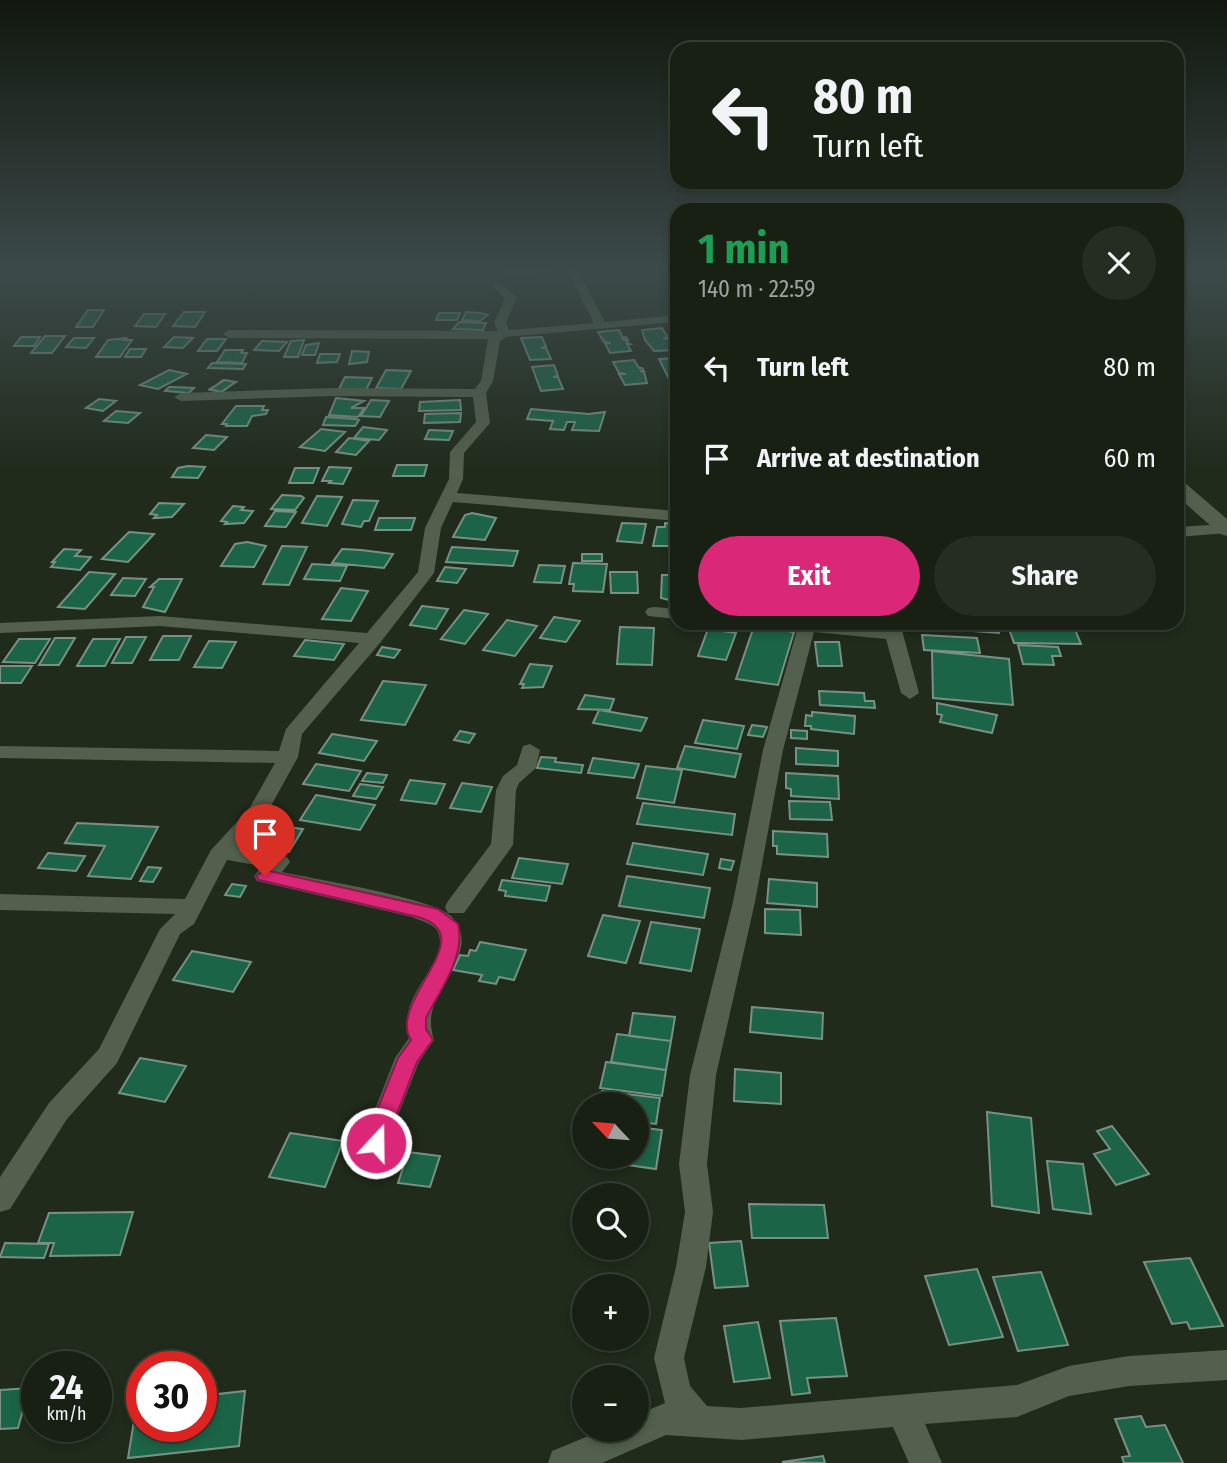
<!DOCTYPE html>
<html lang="en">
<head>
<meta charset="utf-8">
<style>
	body { margin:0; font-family:"Fira Sans Condensed",sans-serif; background:#252d22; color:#f1f3f6; height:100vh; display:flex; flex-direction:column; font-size:26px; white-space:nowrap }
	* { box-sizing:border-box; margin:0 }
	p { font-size:23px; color:#9fa3a0 }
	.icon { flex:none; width:38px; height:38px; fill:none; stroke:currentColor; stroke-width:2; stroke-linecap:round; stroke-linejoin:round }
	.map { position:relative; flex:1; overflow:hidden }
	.drawer { position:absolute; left:670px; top:203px; width:514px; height:427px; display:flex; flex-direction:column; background:#182014; border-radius:21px; box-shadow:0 4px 10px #0003,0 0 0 2px #363e34 }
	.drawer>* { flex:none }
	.guide { position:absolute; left:670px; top:42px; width:514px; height:147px; border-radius:21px; box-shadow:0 4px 10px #0003,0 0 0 2px #363e34; background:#182014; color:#f1f3f6; overflow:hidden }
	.needle { width:46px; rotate:296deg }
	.fabs { position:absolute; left:572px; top:1092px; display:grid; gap:14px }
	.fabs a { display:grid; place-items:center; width:77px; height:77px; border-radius:50%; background:#182014; box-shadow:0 4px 10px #0003,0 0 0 2px #363e34; font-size:35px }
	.speed { position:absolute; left:21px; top:1351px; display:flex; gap:14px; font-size:35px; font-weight:700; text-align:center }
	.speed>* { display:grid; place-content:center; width:91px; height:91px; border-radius:50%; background:#182014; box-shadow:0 4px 10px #0003,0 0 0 2px #363e34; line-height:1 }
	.speed small { font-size:18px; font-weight:400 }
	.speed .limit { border:10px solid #d22; background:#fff; color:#111 }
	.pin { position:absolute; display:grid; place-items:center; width:60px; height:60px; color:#fff; margin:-72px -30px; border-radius:50% 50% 50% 0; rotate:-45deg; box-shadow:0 0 7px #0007 }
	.pin .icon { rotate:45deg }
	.me { position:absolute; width:77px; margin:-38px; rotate:21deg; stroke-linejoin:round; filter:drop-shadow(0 0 5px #0008) }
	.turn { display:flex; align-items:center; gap:24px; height:147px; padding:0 28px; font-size:32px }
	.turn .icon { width:91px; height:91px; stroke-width:2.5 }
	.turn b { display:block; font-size:49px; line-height:60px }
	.round { display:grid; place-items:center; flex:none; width:74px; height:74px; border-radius:37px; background:#252d22 }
	.summary { display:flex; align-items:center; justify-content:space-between; height:119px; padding:0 28px }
	h1 { font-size:42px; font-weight:700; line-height:52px; color:#1e9e55 }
	.button { display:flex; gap:14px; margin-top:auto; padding:14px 28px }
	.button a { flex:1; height:80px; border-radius:42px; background:#db2777; color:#fff; font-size:28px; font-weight:700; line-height:80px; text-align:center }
	.button a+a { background:#252d22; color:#f1f3f6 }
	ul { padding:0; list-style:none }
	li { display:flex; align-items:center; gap:21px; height:91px; padding:0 28px }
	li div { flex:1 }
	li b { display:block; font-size:26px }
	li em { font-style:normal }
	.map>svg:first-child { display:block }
	.building { fill:#1c6447; stroke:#799185; stroke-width:2 }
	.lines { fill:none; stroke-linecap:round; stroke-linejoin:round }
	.minor { fill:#53604d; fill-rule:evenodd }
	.secondary { fill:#53604d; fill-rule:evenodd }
	.route { fill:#db2777; stroke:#8e194d; stroke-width:2 }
</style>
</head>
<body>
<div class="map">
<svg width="1227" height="1463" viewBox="0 0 1227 1463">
	<rect width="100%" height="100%" fill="#202b1b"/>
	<!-- building -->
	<path class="building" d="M88,310H104L93,327H76Z
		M184,312H205L195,327L173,326Z
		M466,312L481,313L488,315L480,321L462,320Z
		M439,313H460L457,320H436Z
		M144,314H165L156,327L135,326Z
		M459,322L486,323L483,330L453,329Z
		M662,328L668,338H663L668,339L675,350L654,351L645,340L642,330Z
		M619,330L623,338L626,337L628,340H624L630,344H627L631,351L610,353L605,343H611L604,342L598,332Z
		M45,336H65L52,353H31Z
		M21,337H40L34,346H14Z
		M174,337L193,338L183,348L164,347Z
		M542,337L546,347L541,348H546L551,359L530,360L521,338Z
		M74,338H94L86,348L66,347Z
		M126,338L124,340H132L120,357H96L108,340Z
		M207,339H226L217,351H198Z
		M304,340L298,357H284L291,341Z
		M262,341L287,342L279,351L254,350Z
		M319,343L315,355H302L306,345Z
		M130,349H146L141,357H125Z
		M225,350H243L241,353H247L242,363L217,362Z
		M352,351L369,352L367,362L349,364Z
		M320,354H340L337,362L317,363Z
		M677,358V382L671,383L659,359Z
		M634,360L639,368H642L644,371H640L644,372L647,383L625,385L619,374H626L619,373L613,362Z
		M212,363L246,364L243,369L208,368Z
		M554,365L558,376L553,377H558L563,389L541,391L532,367Z
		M169,370L187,374L158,389L140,385Z
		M386,370L411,371L401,389L376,388Z
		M345,377L372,378L366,390L339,389Z
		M223,380L235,382L222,392L210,390Z
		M225,380L236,382L221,392L210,389Z
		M169,387H174L194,388L189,393L165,391Z
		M336,398L364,401L351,408H364L358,417L329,415Z
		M99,399L116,401L103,411L86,408Z
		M371,400L389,401L380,417L361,416Z
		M460,400L461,410L419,411L420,402Z
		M236,406H264L262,410H268L266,414L252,416L247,426H226L227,424H222Z
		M531,409L589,414L605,412L599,431L572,430L575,422H567L564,430L550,429L553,421L527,419Z
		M116,411L140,413L128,423L104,421Z
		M461,413L460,422L424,423L425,414Z
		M326,417L355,419L359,420L355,426L323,425Z
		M363,427L387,430L379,440L354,438Z
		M321,429L345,432L325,451L300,447Z
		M429,430L453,431L449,440L425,439Z
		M206,435L227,437L214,450L193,448Z
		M349,438L369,441L356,455L336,452Z
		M397,465H427L424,476H393Z
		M188,466L205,467L198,478L172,477L178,468Z
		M329,467L351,468L343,484L329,483L331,481H322Z
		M295,468H319L313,483H289Z
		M282,495L301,496L304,498L295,510L271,509Z
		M317,496L342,497L327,526L302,523Z
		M353,500L378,501L369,521H364L361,527L342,524Z
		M159,503L184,504L172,517L154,518L157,515L150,514Z
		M233,506L244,507L241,510L253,511L244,523L225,524L227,522L221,521Z
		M275,511L296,512L286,527L265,526Z
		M472,513L496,518L485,540L453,537L465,515Z
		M379,518H415L411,530H375Z
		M622,523L646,524L642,543L617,541Z
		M665,523L677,524V546H653L657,527H665Z
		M129,532L154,534L128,562L102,559Z
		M247,542L266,546L254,567L221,566L235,544Z
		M282,546L307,547L289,585L263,584Z
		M452,547L518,551L513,566L446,562Z
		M64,549L81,550L75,556L91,557L80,570L51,567L55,562H52Z
		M342,549L361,550L393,554L384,568L332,563Z
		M582,554H602V561H582Z
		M573,563L607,564L603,592L573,591L574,584H569Z
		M312,564L347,566L340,581L304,579Z
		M539,565L565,566L561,583L534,582Z
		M445,567L466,569L457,583L437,581Z
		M89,572L115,574L85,609L58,607Z
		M610,572H637L638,593H611Z
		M662,575H677V602L661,598Z
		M123,578L146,579L135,596L111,595Z
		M159,579H182L165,612L143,607L154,587H150Z
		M341,588L368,591L351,621L322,619Z
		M422,606L448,609L436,629L410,625Z
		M464,610L488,614L465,644L441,639Z
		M554,617L580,621L566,642L540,638Z
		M507,620L537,626L515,656L483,650Z
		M959,623H998L999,633L960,630Z
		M754,626L794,632L778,685L736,679Z
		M1008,626L1074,627L1081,644L1014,643Z
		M620,627L654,628L652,665L617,664Z
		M708,629L736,633L726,660L698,656Z
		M922,635L977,638L980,653L924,650Z
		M163,636H191L179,660H150Z
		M126,637H146L132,663H112Z
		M55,638H75L59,665H39Z
		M19,639H50L35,663L3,662Z
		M93,639H120L105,666H77Z
		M305,640L344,644L334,660L294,656Z
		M209,641L236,642L222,668L194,667Z
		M815,642H839L842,666H818Z
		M1018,645L1058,647L1061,656H1052L1054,665L1023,664Z
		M382,647L400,650L394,658L377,655Z
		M932,651L1009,659L1013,705L933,698Z
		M530,664L552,666L543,687L522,688L524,684H520Z
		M0,666H32L21,683H0Z
		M383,681L426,685L405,725L361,720Z
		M819,691L864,693L865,701H874L875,708L820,705Z
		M585,695L614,699L610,710L578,709Z
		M937,703L997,715L992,733L940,722L942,715L937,714Z
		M599,710L647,718L641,731L593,723Z
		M812,712L855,716L854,734L811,729V726H805L806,715L812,716Z
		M703,720L744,726L737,749L695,743Z
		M752,725L767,727L763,737L748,735Z
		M791,730L807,731V739L791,738Z
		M460,731L475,734L469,743L454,740Z
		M332,734L377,741L364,761L319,753Z
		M685,746L741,754L735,777L677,768Z
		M796,748L838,751V766L796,764Z
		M541,757L556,758L555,762L583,765L581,773L537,768Z
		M593,758L639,764L634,778L588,773Z
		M316,764L361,771L349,791L303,784Z
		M646,766L682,770L674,803L637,798Z
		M367,773L387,775L383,783L362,781Z
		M786,773L838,776L839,799L791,796V789L786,788Z
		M410,780L445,784L436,804L401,800Z
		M462,783L492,787L481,812L450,808Z
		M360,784L383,787L376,799L353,796Z
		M316,795L375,805L360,830L300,820Z
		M789,801L830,802L832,820L790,819Z
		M643,803L735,814L732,835L637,824Z
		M77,823L158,827L131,879L88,876L105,846L65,843Z
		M274,825L303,829L289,852L260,848Z
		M773,831L827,834L828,857L777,854V846H773Z
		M633,843L708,854L703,875L627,864Z
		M48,853L85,856L76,871L38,868Z
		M519,858L568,864L562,884L512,878Z
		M721,859L734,861L731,870L719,868Z
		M148,867L161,868L153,882L140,881Z
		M627,876L710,888L704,918L619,906Z
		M769,879L817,883V907L767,903Z
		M502,880L550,886L546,901L505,896L506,891L499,890Z
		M232,884L246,886L240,897L225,895Z
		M765,909L800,910L801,935L765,933Z
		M603,915L640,921L626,963L588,956Z
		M651,922L700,929L691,971L640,963Z
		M480,942L526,950L514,980L499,977L496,984L479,981L482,975L453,970L460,955L468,956L470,950L476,951Z
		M192,951L251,962L233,992L173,980Z
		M752,1007L823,1013L822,1039L750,1032Z
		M633,1013L675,1017L671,1041L629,1036Z
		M617,1034L671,1041L666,1070L611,1062Z
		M140,1058L186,1066L165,1102L119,1093Z
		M606,1062L666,1070L662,1096L600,1088Z
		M735,1069L781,1073V1104L734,1101Z
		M602,1091L660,1098L656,1124L637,1122V1104H599Z
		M987,1112L1031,1118L1039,1213L992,1206Z
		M1112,1126L1149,1174L1116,1185L1094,1154L1110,1149L1097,1131Z
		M637,1127L662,1130L656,1169L586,1159L637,1157Z
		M290,1133L343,1141L325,1187L269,1177Z
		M408,1152L440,1156L430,1187L398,1183Z
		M1047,1161L1083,1164L1091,1214L1053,1209Z
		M749,1204L824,1205L828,1238H752Z
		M133,1212L120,1255L50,1256L54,1243H38L49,1213Z
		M741,1241L748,1286L715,1288L709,1243Z
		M5,1243L49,1244L44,1258L0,1257Z
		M1190,1258L1223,1326L1190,1329L1187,1322L1172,1324L1144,1262Z
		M977,1269L1003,1337L949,1345L925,1276Z
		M1041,1272L1068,1345L1018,1351L993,1277Z
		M836,1318L847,1376L807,1378L810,1393L792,1395L780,1321Z
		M758,1322L770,1378L734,1382L724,1326Z
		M29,1388L18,1428L0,1429V1390Z
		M245,1391L239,1446L128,1458L137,1402H142V1426H201V1396Z
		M1141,1416L1146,1427L1165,1425L1183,1463H1124L1122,1457L1130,1456L1115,1419Z
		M823,1456L825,1463L782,1462Z"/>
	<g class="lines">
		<!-- minor -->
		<path class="minor" d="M576,268L605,322L677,315V322L506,337L500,341L493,381L486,393L490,423L464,453L463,479L457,493L677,511V521L453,502L441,528L434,573L380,643L302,734L298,757L267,813L238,848L287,857L290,862L282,872C313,879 435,898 452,917C466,934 463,948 454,966C441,994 424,1008 434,1040L419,1062L384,1151L375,1154L366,1151L362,1143L395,1058L409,1038C396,994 448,965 439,935C437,924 421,921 412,917L257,881L254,876L262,866L227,860L194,924L180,934L117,1063L67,1119L10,1209L0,1212V1177L49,1103L99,1049L160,929L175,914L0,910V894L185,899L211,850L249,809L275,763L0,758V746L279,751L286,729L359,643L160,626L0,633V623L160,616L367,633L418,572L425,528L449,479L450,452L476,422L473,397L333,396L181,401L174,397L181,393L333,388L475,389L481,381L488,339L229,338L223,334L229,330L498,331L494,323L505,298L493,286L499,283L517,297L506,323L509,330L594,323L567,270L508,274L503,271L509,268Z
			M1226,524L1227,533L1178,537V527Z
			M654,607L677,609V619L648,616L645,612L648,608Z
			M766,623H831L884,628L882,623H900L919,693L910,699L901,693L886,639L814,632L783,750L755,902L716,1075L707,1164L713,1212L706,1267L684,1358L690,1386L707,1406L741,1408L1017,1385L1069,1366L1129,1356L1227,1350V1380L1129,1386L1069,1396L1017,1417L925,1424L942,1463H909L893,1427L741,1440L666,1435L602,1463H548L552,1451L603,1430H637V1415L665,1403L654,1358L676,1267L685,1212L679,1164L690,1075L733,902L763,750L797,630L775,628Z
			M530,744L540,750L536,768L519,783L516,790L513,845L464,913H448L445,907L448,901L491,844L496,790L503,776L517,765L523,746Z"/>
		<!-- secondary -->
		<path class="secondary" d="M1178,481L1185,483L1227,519V536L1220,534L1178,497Z"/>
	</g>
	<!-- sky -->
	<linearGradient id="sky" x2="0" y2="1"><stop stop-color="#12180f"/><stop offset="0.57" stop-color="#3c4a4a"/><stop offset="1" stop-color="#3c4a4a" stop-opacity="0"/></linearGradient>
	<rect width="1227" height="473" fill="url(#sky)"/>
	<!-- route -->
	<path class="route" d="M265,870L438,909L458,924C466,956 440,990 426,1018V1029L433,1040L417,1062L383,1150L376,1153L368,1150L364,1143L398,1058L411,1040C386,1002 484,935 418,917L259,880L256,876Z"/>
</svg>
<div class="fabs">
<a><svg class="needle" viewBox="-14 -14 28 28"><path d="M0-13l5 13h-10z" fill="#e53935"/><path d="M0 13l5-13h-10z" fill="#9fa3a0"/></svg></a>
<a><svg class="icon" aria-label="search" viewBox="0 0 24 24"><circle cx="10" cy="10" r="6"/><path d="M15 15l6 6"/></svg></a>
<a>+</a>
<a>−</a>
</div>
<div class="speed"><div>24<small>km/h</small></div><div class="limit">30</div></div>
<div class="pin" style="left:265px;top:876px;background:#d93025"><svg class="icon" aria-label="arrive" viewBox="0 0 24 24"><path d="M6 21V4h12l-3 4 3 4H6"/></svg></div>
<svg class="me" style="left:376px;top:1143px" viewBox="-20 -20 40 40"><circle r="17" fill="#db2777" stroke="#fff" stroke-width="3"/><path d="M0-11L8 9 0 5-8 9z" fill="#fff"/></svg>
<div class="guide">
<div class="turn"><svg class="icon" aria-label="left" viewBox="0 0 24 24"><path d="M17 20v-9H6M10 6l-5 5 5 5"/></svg><div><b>80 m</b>Turn left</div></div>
</div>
<section class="drawer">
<div class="summary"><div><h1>1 min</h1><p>140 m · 22:59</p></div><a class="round"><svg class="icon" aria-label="close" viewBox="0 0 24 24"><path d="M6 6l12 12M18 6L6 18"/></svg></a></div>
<ul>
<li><svg class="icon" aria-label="left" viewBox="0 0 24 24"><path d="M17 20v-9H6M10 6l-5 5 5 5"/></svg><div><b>Turn left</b></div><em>80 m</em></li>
<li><svg class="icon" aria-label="arrive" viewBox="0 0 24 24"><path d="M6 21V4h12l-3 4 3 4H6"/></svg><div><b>Arrive at destination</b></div><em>60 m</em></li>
</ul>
<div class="button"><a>Exit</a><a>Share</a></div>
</section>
</div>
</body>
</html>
